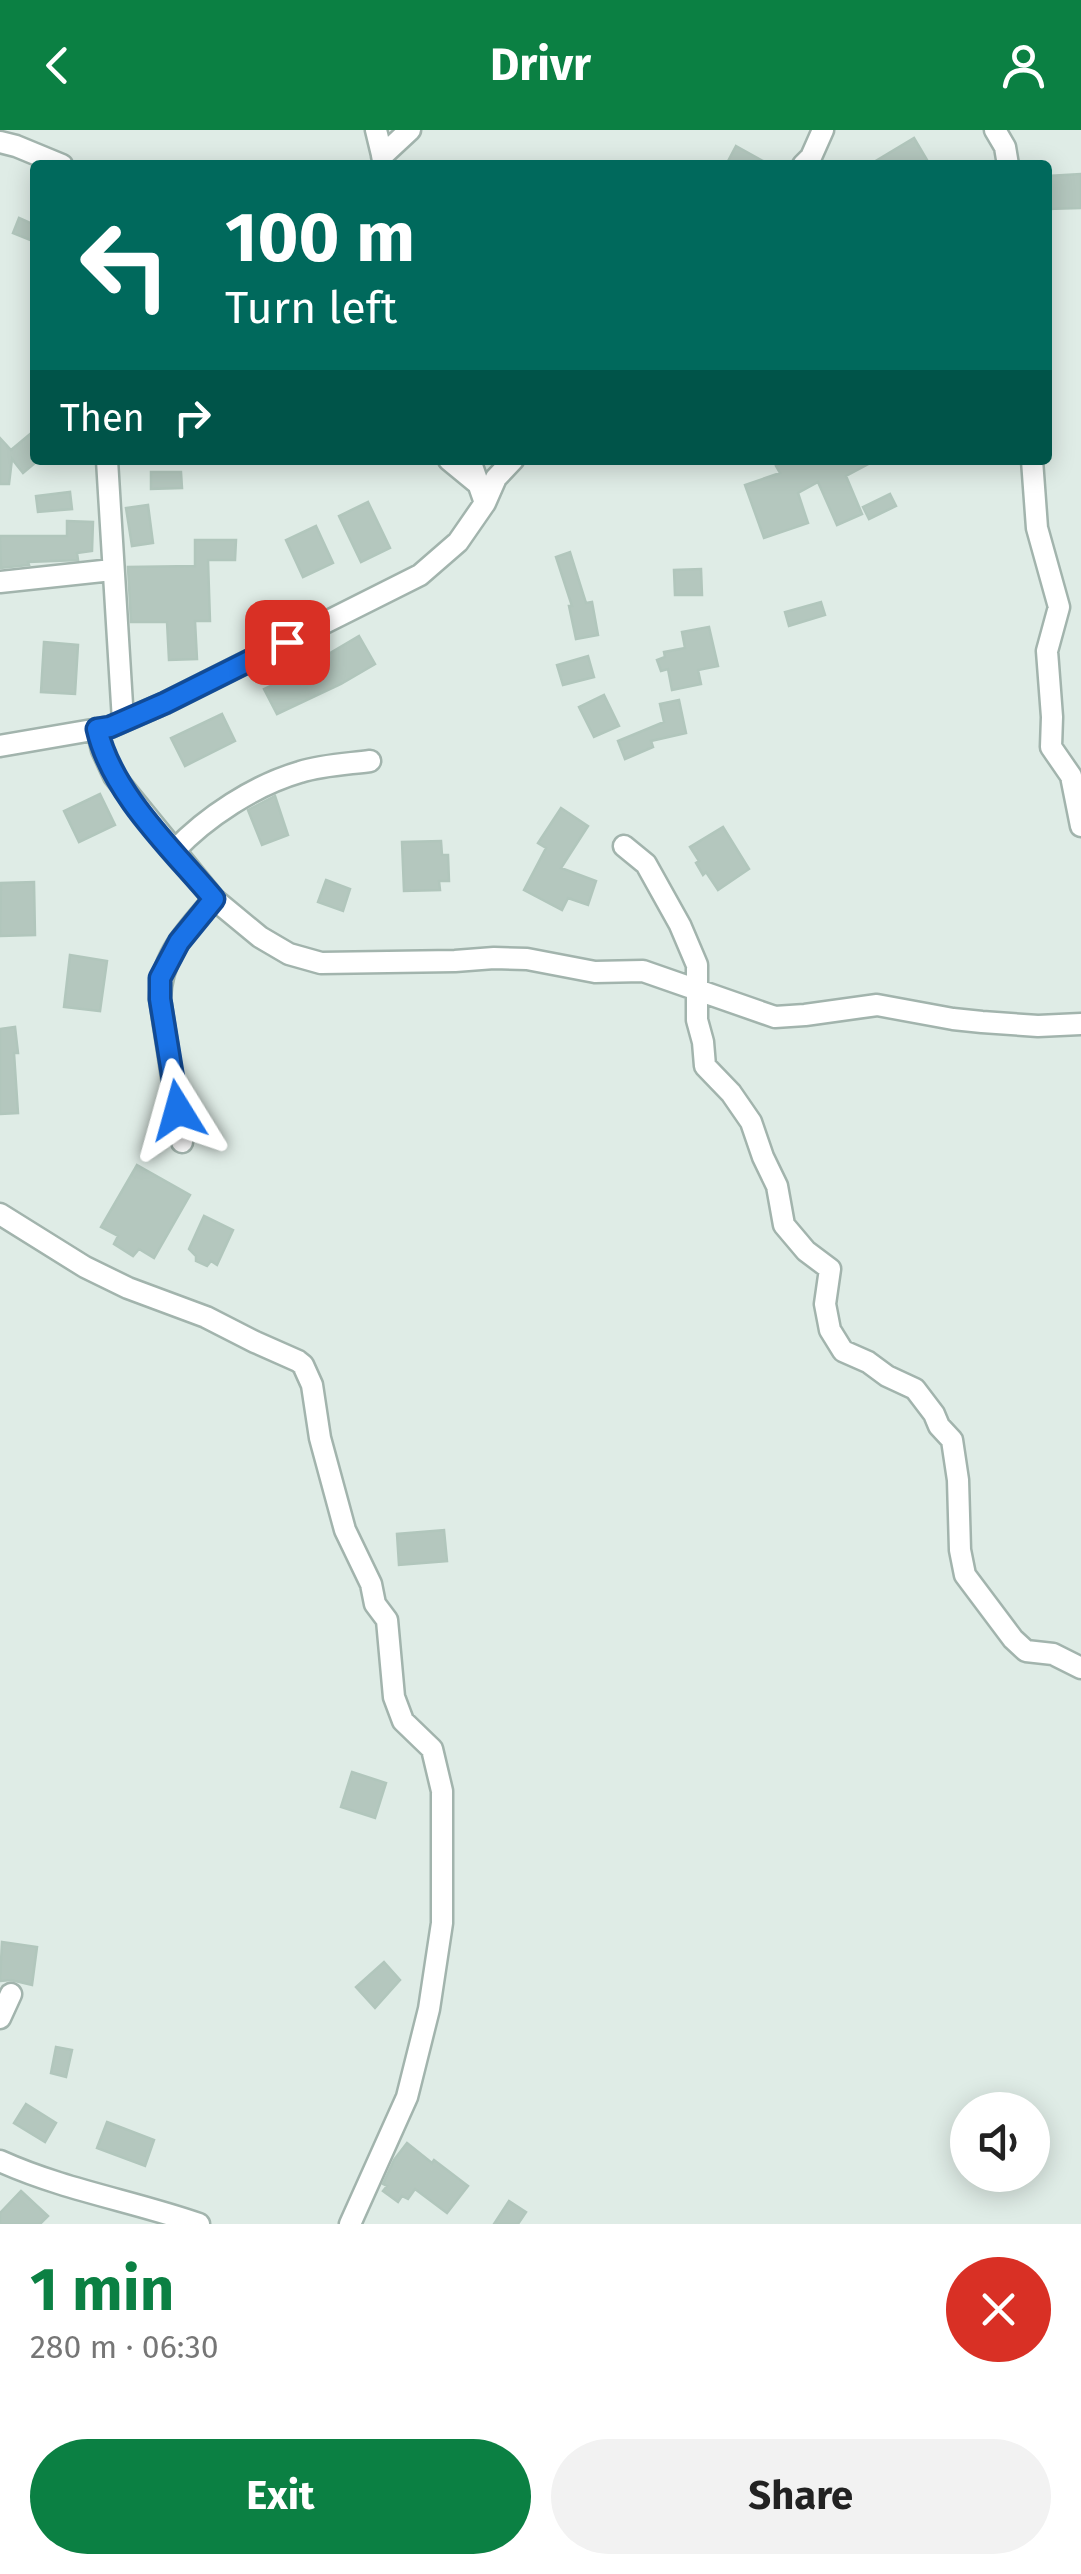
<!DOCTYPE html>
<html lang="en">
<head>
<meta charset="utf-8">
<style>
	body { margin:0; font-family:"Fira Sans",sans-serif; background:#f2f2f2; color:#222; height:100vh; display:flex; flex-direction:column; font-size:38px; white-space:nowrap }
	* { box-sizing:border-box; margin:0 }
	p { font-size:32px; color:#767676 }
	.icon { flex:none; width:55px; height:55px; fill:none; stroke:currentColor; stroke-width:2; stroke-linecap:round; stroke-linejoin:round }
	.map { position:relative; height:2094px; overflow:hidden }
	.sheet { display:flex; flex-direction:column; background:#fff; flex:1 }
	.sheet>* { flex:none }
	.guide { position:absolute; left:30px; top:30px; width:1022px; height:305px; border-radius:10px; box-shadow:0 5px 25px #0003; background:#00695c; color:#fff; overflow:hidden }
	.buttons { position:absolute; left:950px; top:1962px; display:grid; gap:20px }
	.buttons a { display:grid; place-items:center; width:100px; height:100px; border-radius:50%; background:#fff; box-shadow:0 5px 25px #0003; font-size:50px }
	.pin { position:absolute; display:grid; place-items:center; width:85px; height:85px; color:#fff; margin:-42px; border-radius:20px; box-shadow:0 5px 15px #0006 }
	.me { position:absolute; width:110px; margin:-55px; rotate:352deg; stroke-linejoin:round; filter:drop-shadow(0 0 8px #0008) }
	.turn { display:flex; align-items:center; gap:35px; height:210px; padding:0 30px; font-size:45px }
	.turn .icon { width:130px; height:130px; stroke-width:2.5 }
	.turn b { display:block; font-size:70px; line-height:85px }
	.then { display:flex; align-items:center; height:95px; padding:0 30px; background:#0003; gap:20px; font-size:38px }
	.round { display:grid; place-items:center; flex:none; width:105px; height:105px; border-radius:52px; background:#f2f2f2 }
	.head { display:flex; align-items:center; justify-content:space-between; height:170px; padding:0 30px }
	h1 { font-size:60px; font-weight:700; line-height:75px; color:#0b8043 }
	.cta { display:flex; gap:20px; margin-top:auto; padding:20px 30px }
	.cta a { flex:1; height:115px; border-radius:60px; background:#0b8043; color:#fff; font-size:40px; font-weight:700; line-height:115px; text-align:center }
	.cta a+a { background:#f2f2f2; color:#222 }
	header { display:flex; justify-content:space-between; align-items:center; height:130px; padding:0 30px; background:#0b8043; color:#fff; font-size:45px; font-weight:700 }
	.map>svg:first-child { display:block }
	.building { fill:#b4c7be; stroke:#b1c6bc; stroke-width:2.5 }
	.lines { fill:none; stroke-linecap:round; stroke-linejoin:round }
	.minor-casing { stroke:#a2b4ad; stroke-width:25 }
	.minor { stroke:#fff; stroke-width:20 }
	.route-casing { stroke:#114b97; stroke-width:25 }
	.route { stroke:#1a73e8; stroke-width:18 }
</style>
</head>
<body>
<header><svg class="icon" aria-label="back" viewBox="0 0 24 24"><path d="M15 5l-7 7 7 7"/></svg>Drivr<svg class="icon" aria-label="person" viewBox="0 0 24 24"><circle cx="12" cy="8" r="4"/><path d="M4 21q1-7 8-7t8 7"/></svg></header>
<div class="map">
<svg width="1081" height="2094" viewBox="0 0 1081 2094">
	<rect width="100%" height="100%" fill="#dfece6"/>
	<!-- building -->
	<path class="building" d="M914,8L930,35H869Z
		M736,16L770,35H726Z
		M1081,44V78L1048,79V46Z
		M19,88L35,95V112L13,103Z
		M35,300V333L23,343L12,329L9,354H0V308L11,320Z
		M787,330H876L846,346L862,384L837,395L818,352L798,363L808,393L764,408L745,355L780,343L776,336Z
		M151,342H181L182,358L151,359Z
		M70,362L72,379L38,382L36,366Z
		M890,364L896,376L869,389L863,377Z
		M368,372L390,418L361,432L339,386Z
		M148,375L153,413L132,416L126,378Z
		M67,391L93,392L92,421L77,423L78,430L28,432L29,435L1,438L0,406H67Z
		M316,396L333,433L303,447L286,410Z
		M195,410H236L235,430H208L210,491H195L197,529L169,530L167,492H131L128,437L195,436Z
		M570,422L586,473L592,472L598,505L576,509L569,476H572L556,427Z
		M701,439L702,465H675L674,440Z
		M821,472L825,485L789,496L785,482Z
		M709,497L718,536L698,540L701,554L672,560L668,539L661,541L657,530L665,527L664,522L685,518L682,502Z
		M359,506L375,534L341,554L277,584L264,559L329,528L327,525Z
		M44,512L78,515L75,564L41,562Z
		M588,526L594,547L563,555L557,535Z
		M604,565L619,596L594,607L579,577Z
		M679,570L686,603L651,611L653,617L625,629L618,611L664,592L660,574Z
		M222,584L235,611L185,636L171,608Z
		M100,664L115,695L79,712L64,681Z
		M275,666L288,705L262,715L248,680Z
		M561,678L588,696L561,738L596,751L588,775L568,768L562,780L524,760L546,718L538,713Z
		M723,697L749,739L718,760L706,742L703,745L696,733L699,731L690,717Z
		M441,711L442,725H448L449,751H439L440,760L404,761L402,712Z
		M326,750L350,759L343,781L318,772Z
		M34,752L35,805L0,806L1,753Z
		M70,825L107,831L100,881L64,877Z
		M15,897L18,923H14L18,983L0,984V899Z
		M137,1035L190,1065L154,1128L139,1119L133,1126L114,1114L118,1106L101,1097Z
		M204,1086L233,1100L217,1135L211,1131L207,1136L196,1131V1126L189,1119Z
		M444,1400L447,1431L399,1435L397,1404Z
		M352,1642L386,1653L375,1688L341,1677Z
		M2,1812L37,1817L32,1855L11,1850L0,1851Z
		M384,1832L400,1850L375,1878L356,1857Z
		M56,1917L72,1920L66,1947L51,1943Z
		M26,1974L56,1993L45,2012L14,1993Z
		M107,1992L154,2010L145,2036L97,2018Z
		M407,2013L432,2033L434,2030L468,2056L447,2083L415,2059L408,2069L402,2066L398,2072L383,2061L387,2056L383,2054L394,2030Z
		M21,2061L48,2086L40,2094H0V2083Z
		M509,2071L526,2082L518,2094H494Z"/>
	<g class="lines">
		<defs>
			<path id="minor" d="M376,0L384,33
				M995,0L1005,17L1008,35
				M0,12L16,16L62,35
				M382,26L410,0
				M803,35L811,27L823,0
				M107,330L123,591
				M449,330L477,353
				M470,330L485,373
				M1032,330L1037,398L1059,477L1047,521L1052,587L1051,617L1071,646L1081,696
				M0,452L112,440
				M97,599L102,620L114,646L214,769L260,807L289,824L321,833L455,831L494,828L527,829L595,842L643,841L775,887L805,885L877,875L953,889L982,892L1038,896L1081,894
				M0,616L110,597L165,573L420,445L458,412L485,373L496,348L513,330
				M624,716L646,734L680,795L697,835V890L703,912L705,936L731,963L751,992L763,1027L777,1056L784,1095L806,1121L830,1139L825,1174L830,1200L843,1221L868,1232L887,1246L915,1259L934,1284L939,1296L952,1310L958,1350L960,1420L965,1445L1013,1509L1026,1521L1053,1524L1081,1538
				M174,721C206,687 255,655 300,642C322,635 347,634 370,631
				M182,1012L160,869C161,825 187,801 214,769
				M0,1084L85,1137L128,1158L206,1187L255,1212L298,1231L303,1235L312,1255L320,1308L345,1400L371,1454L375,1474L387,1490L394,1567L403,1591L432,1619L442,1661V1793L429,1879L407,1967L350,2094
				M0,1888L11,1864
				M0,2031C64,2060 133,2071 199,2094"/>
		</defs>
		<!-- minor casing -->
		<use href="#minor" class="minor-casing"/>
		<!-- minor -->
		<use href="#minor" class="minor"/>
	</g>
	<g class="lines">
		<defs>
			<path id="route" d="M178,980L160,869V848L179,812L214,769C172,719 112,664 97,599L110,597L165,573L287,512"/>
		</defs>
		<!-- route casing -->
		<use href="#route" class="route-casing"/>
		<!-- route -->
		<use href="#route" class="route"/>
	</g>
</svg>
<div class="buttons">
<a><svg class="icon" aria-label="sound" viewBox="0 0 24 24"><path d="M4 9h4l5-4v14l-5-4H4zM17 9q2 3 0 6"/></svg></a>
</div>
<div class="pin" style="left:287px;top:512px;background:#d93025"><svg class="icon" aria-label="arrive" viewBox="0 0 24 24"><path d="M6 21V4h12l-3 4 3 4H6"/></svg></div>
<svg class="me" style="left:178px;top:980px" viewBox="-20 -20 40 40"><path d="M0-17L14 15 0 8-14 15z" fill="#1a73e8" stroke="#fff" stroke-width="4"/></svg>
<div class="guide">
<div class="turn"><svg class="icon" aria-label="left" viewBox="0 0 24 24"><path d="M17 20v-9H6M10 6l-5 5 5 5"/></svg><div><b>100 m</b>Turn left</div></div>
<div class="then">Then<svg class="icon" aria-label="right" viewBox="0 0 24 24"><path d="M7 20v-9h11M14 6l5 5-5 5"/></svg></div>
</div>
</div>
<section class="sheet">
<div class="head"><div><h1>1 min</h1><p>280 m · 06:30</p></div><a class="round" style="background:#d93025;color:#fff"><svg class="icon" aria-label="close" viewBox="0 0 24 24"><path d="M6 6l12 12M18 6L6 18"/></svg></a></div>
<div class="cta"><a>Exit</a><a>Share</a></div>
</section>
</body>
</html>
